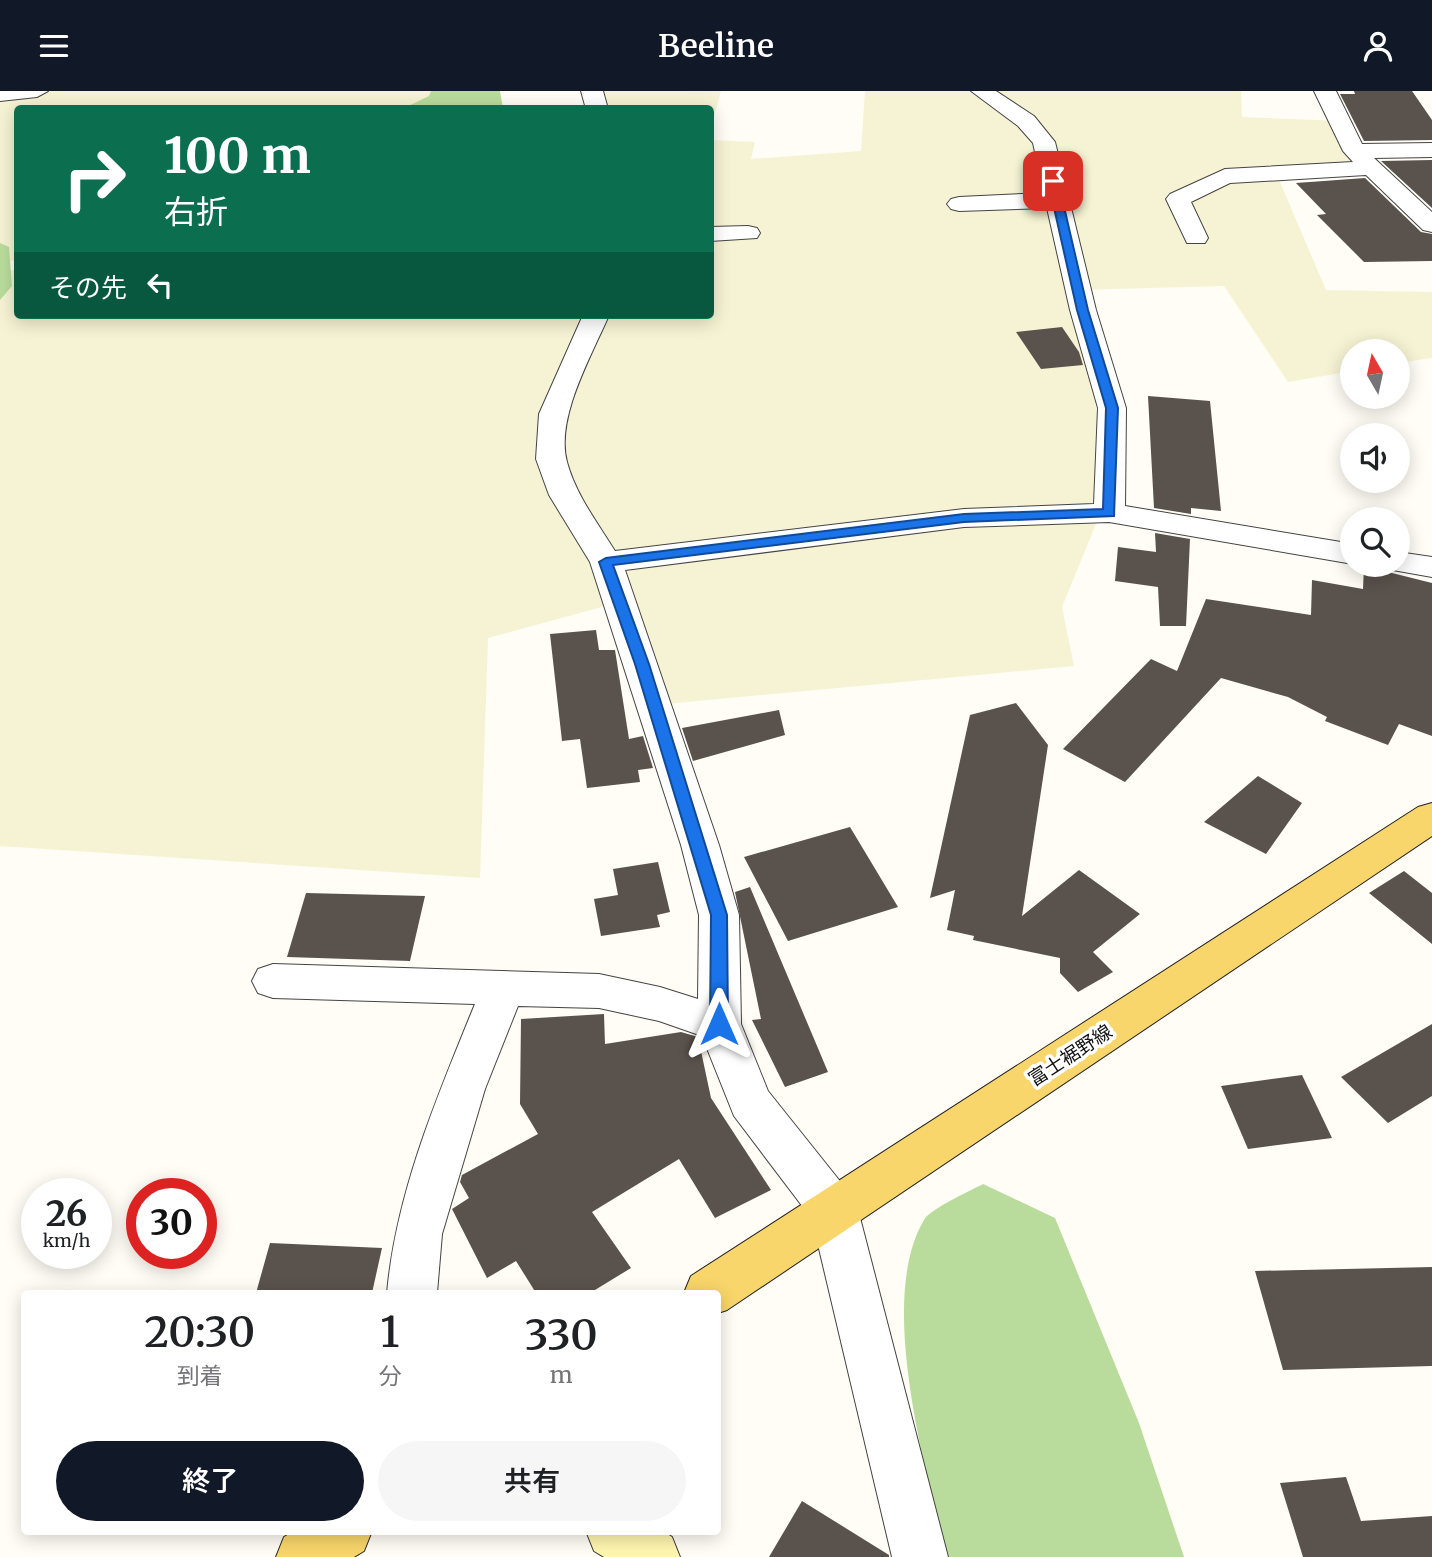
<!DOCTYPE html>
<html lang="ja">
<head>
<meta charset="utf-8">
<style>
	body { margin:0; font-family:Merriweather,"Noto Sans JP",serif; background:#f6f6f6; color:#202124; height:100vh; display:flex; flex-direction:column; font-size:26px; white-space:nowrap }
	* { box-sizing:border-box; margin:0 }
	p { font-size:23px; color:#757577 }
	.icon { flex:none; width:38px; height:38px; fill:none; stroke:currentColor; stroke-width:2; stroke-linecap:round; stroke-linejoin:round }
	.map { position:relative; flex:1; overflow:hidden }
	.details { position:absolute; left:21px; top:1199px; width:700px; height:245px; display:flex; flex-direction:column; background:#fff; border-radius:7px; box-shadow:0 4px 18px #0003 }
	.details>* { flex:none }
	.top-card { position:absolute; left:14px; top:14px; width:700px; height:214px; border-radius:7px; box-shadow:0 4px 18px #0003; background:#0b6e4f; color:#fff; overflow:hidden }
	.needle { width:46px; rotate:351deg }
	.tools { position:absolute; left:1340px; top:248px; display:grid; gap:14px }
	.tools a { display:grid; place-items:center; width:70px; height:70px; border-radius:50%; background:#fff; box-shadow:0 4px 18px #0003; font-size:35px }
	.speed { position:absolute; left:21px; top:1087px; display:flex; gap:14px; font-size:35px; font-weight:700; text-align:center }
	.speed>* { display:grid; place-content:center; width:91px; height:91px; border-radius:50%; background:#fff; box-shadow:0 4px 18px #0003; line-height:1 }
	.speed small { font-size:18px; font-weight:400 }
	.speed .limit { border:10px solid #d22; background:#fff; color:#111 }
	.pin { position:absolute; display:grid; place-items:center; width:60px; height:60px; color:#fff; margin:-30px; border-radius:14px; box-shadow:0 4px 10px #0006 }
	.me { position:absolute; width:77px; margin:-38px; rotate:0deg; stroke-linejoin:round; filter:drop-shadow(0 0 5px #0008) }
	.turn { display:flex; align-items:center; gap:24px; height:147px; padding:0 35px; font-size:32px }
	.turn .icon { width:91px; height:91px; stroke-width:2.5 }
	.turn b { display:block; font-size:49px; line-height:60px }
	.then { display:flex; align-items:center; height:66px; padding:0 35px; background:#0003; gap:14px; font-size:26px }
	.eta { display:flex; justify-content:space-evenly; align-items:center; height:119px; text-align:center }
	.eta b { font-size:42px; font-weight:600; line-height:49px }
	.button { display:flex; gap:14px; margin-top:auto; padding:14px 35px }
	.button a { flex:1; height:80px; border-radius:42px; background:#111827; color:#fff; font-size:28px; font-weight:600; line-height:80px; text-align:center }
	.button a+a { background:#f6f6f6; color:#202124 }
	header { display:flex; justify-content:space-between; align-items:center; height:91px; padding:0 35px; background:#111827; color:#fff; font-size:32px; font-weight:600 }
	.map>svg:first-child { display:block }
	.farmland { fill:#f6f3d4 }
	.forest { fill:#b9dc9c }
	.building { fill:#5a524d }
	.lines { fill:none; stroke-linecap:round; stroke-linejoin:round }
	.street-casing { stroke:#444; stroke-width:2 }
	.secondary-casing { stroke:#333; stroke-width:2 }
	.primary-casing { stroke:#222; stroke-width:2 }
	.street { fill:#fff; fill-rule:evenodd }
	.secondary { fill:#fff6b0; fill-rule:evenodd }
	.primary { fill:#f9d66b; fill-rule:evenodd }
	.route { fill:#1a73e8; stroke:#114b97; stroke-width:2 }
	.labels { text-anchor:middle; stroke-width:7; stroke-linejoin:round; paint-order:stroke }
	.street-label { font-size:19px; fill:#111; stroke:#fff }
</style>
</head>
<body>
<header><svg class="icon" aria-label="menu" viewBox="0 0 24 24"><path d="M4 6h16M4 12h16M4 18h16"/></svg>Beeline<svg class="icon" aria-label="person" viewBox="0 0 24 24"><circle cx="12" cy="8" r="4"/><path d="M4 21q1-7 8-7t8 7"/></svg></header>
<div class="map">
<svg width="1432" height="1466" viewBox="0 0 1432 1466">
	<rect width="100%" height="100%" fill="#fffdf5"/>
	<!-- farmland -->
	<path class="farmland" d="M51,0H435L415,18H18L17,169L10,170L0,161V7Z
		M591,0H721L711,37L710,18L595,17Z
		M865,0H1241L1242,26L1340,30L1363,69L1280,91L1326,199L1432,201V267L1398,272V261H1353V280L1288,291L1224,195L1078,199L1109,401L1062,516L1074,575L655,614L620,511L488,547L480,787L0,755V185L17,177L18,224H710L711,49L755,51L751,68L861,60Z"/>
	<!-- forest -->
	<path class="forest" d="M431,0H500L503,17H404L429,5Z
		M0,152L9,156L12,195L0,209Z
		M983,1093L1055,1127L1139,1332L1184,1466H945C927,1378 876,1210 924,1129C930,1118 970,1100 983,1093Z"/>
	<!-- building -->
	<path class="building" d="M1354,0H1412L1432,29V49L1364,50L1340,3H1355Z
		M1432,69V117L1381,70Z
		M1365,87L1421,141L1432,143V170L1364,171L1317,124L1326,123L1296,92Z
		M1062,236L1079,261L1083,274L1041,278L1016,241Z
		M1148,305L1210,310L1221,420L1191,417V423L1154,417Z
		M1155,442L1190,448L1186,535H1160L1158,496L1115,490L1118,456L1156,461Z
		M1364,475L1432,492V645L1399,633L1388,654L1325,630L1327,626L1288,606L1221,587L1125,691L1063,658L1151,568L1177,580L1206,508L1311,524L1312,489L1363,498Z
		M596,539L599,559H615L629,648L643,645L653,677L638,679L640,691L587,697L580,648L562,650L550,543Z
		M1016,612L1048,654L1022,825L1079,779L1140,823L1093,861L1113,881L1078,901L1060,882V867L973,849L974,845L947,839L955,799L930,807L970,624Z
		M779,619L785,644L693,670L682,637Z
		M1258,685L1302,712L1266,763L1204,731Z
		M850,736L898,816L788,850L744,766Z
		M658,771L670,821L657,824L660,836L601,845L594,808L618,804L613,778Z
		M1404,780L1432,802V853L1369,802Z
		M750,796L828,981L785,996L752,929L761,928L735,801Z
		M306,802L425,805L410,870L287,866Z
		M604,923L605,953L681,941L698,946L711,1007L771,1099L715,1127L679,1068L592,1121L631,1177L590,1202H536L516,1170L487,1187L452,1118L469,1107L460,1091L462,1084L538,1043L520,1013L521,928Z
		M1432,933V1005L1388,1032L1341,986Z
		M1302,984L1332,1047L1248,1058L1221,995Z
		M270,1152L382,1157L372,1202H256Z
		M1432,1176V1275L1283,1279L1255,1180Z
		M1346,1386L1361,1430L1432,1425V1466H1303L1280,1392Z
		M802,1410L889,1464V1466H769Z"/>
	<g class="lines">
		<defs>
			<path id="street" d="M0,0H48L37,6L0,10Z
				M581,0H603L608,18H586Z
				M971,0H996L1034,25L1055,51L1096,219L1126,317L1125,415L1353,453V473L1109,431L964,436L625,479L719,754L739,824L741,933L768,1000L851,1104L858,1119L948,1466H892L812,1128L734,1025L702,945L659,930L599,917L518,915L485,998L442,1143L437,1202H387C396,1102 437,1006 475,913L273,907L258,902L252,890L258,878L273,873L599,883L660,896L698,908L699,824L681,754L590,471L549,404L536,368L539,323L583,224H609C592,264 555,327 567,371C576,404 597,431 615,460L964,418L1094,413L1098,317L1070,219L1047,117L959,120L951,118L947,113L951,108L959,106L1044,102L1033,52L1018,35Z
				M1314,0H1336L1362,53L1432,52V66L1374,67L1432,121V141L1423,139L1366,84L1230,92L1191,111L1208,147L1205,152H1187L1166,108L1170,103L1225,78L1353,71L1343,60Z
				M748,135L757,137L760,142L757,147L710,150V136Z
				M1398,461L1432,466V486L1387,478L1384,474H1398Z"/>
			<path id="secondary" d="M586,1440H663L672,1446L680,1466H604L594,1460Z"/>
			<path id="primary" d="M1432,712V745L727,1219L718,1222V1202H684L691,1185L1418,716Z
				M294,1440H372L364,1460L354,1466H276L284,1446Z"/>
		</defs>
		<!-- street casing -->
		<use href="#street" class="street-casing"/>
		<!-- secondary casing -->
		<use href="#secondary" class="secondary-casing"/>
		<!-- primary casing -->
		<use href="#primary" class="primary-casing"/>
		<!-- street -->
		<use href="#street" class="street"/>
		<!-- secondary -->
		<use href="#secondary" class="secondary"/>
		<!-- primary -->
		<use href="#primary" class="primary"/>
	</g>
	<!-- route -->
	<path class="route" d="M1053,87L1058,90L1088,219L1118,317L1114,425L964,431L613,474L649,573L727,824L728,933L719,941L712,938L710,933L711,824L635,573L599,471L606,467L964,423L1103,418L1106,317L1077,219L1048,90Z"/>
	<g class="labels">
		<!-- street labels -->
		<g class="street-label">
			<text transform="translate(1070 964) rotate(-33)" y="7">富士裾野線</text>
		</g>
	</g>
</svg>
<div class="tools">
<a><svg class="needle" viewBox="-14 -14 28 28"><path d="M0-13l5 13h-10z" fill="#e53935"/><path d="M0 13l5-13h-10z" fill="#757577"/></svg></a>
<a><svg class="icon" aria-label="sound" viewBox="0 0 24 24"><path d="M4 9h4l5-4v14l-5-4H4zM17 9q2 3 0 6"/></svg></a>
<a><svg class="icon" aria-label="search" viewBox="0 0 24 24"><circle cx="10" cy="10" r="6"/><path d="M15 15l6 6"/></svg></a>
</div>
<div class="speed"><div>26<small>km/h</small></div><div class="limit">30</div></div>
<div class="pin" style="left:1053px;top:90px;background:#d93025"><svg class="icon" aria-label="arrive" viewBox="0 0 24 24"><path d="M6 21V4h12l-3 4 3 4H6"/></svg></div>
<svg class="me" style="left:719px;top:933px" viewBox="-20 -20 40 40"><path d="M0-17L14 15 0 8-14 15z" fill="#1a73e8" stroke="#fff" stroke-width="4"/></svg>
<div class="top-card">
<div class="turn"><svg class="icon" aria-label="right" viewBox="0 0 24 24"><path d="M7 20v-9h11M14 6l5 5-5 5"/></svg><div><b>100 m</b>右折</div></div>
<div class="then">その先<svg class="icon" aria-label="left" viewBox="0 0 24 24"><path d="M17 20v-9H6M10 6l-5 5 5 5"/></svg></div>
</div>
<section class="details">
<div class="eta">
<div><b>20:30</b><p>到着</p></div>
<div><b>1</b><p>分</p></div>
<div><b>330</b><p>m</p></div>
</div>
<div class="button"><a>終了</a><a>共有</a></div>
</section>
</div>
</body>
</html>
